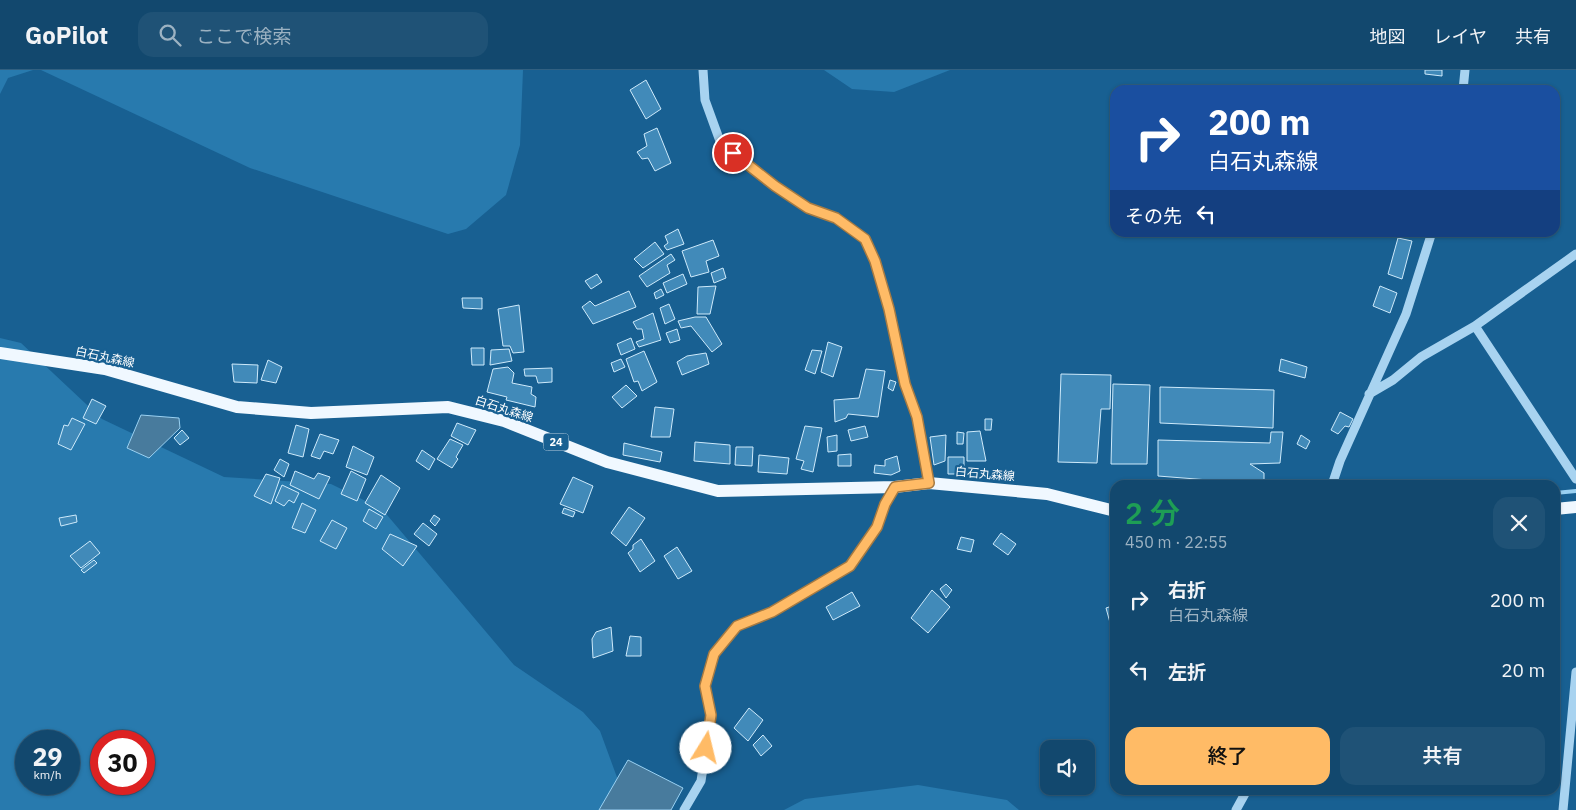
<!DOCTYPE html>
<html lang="ja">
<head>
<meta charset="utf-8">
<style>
	body { margin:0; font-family:"IBM Plex Sans","Noto Sans JP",sans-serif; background:#1f5276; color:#f1f3f6; height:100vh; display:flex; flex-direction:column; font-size:19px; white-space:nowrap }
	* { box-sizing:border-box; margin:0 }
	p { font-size:16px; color:#9cb2c2 }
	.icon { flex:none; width:28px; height:28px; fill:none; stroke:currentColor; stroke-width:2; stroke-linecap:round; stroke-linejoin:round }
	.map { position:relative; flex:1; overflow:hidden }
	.side { position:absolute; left:1110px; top:410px; width:450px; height:315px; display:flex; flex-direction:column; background:#12486e; border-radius:15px; box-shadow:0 1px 4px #0004,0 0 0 1px #316081 }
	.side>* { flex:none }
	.top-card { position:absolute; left:1110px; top:15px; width:450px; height:152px; border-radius:15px; box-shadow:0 1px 4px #0004,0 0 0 1px #316081; background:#1a4fa0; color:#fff; overflow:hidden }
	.controls { position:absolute; left:1040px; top:670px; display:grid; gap:10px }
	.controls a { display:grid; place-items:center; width:55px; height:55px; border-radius:10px; background:#12486e; box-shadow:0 1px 4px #0004,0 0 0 1px #316081; font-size:25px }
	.speed { position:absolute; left:15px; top:660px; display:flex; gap:10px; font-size:25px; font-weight:700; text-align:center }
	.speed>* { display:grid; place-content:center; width:65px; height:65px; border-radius:50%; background:#12486e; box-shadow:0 1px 4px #0004,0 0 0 1px #316081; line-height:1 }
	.speed small { font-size:12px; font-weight:400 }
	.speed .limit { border:8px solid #d22; background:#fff; color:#111 }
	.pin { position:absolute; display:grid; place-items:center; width:42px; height:42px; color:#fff; margin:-21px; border:2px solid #fff; border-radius:50%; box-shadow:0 1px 5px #0007 }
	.me { position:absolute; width:55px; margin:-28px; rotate:9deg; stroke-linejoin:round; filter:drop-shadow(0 0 4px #0008) }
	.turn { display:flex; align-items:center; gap:18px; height:105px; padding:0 15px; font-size:22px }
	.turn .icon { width:65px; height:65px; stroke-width:2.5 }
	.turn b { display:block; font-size:35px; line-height:42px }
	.then { display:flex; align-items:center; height:48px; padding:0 15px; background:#0003; gap:10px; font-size:19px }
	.round { display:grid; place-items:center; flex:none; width:52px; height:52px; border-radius:15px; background:#1f5276 }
	.overview { display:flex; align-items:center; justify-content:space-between; height:85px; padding:0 15px }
	h1 { font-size:30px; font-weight:600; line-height:38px; color:#1e9e55 }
	.cta { display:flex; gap:10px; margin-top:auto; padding:10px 15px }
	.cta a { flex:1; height:58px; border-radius:15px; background:#fb6; color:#111; font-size:20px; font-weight:600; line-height:58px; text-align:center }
	.cta a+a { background:#1f5276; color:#f1f3f6 }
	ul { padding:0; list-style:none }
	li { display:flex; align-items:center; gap:15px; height:70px; padding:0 15px }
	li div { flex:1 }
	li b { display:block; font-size:19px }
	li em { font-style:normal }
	header { display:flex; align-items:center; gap:30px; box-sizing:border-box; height:70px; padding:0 25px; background:#12486e; border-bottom:1px solid #316081 }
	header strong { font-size:24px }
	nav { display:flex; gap:28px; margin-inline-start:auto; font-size:18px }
	.search { width:350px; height:45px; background:#1f5276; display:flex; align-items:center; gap:12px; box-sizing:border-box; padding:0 18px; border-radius:15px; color:#9cb2c2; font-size:19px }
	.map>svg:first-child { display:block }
	.green { fill:#287aae; fill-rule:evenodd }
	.water { fill:#487b9d; stroke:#9ad1f2 }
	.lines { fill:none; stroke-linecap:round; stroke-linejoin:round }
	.stream { stroke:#9ad1f2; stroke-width:4 }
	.building { fill:#418ab9; stroke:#ceeafb }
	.minor { stroke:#a8d3f0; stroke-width:9 }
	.major { stroke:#f0f8ff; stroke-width:12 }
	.route-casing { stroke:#a67a42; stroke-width:12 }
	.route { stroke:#fb6; stroke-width:9 }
	.labels { text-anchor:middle; stroke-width:4.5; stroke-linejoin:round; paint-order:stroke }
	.shield { fill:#186092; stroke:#bacfde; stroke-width:1 }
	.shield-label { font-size:11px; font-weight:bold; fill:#fff }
	.street-label { font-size:12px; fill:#fff; stroke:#186092 }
</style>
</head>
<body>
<header>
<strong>GoPilot</strong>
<div class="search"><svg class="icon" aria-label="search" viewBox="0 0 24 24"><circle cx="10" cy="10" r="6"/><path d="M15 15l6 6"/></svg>ここで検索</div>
<nav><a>地図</a><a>レイヤ</a><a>共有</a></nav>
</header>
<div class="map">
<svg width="1576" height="740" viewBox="0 0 1576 740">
	<rect width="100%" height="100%" fill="#186092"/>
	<!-- green -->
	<path class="green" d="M0,0H33L8,8L0,24Z
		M41,0H523L520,75L506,125L466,159L448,164L250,98Z
		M824,0H950L894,22L852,19Z
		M0,268L21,273L102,349L224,407L331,414L382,439L514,595L583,642L600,661L629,740H0ZM26,671H69V714H26ZM101,671H144V714H101Z
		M918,715L1007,730L1019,740H784L805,729Z"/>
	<!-- water -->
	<path class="water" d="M141,345L179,348L180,358L149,388L127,378Z
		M628,690L683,718L671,740H599Z"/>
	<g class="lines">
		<!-- stream -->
		<path class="stream" d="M1555,423L1576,421"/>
	</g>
	<!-- building -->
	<path class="building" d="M1425,0H1442V6L1425,4Z
		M646,10L661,39L646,49L630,20Z
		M657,58L671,93L655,101L648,88L642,89L637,82L647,76L644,64Z
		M678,159L684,174L667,180L664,176L668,173L665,166Z
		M1398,168L1412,171L1402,209L1388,204Z
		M713,170L719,186L706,191L709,202L691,207L682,181Z
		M655,172L664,184L643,198L634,189Z
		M671,184L675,190L667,195L670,203L647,217L639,206Z
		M723,198L726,208L714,213L711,203Z
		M597,204L602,212L591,219L585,211Z
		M683,204L687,214L667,223L663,213Z
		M716,216L710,244H697L698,217Z
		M1380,216L1397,223L1390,243L1373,236Z
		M661,219L664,225L656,229L654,223Z
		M629,221L636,237L593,254L582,237L590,231L595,236Z
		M462,228H482V239L463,238Z
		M669,234L675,249L665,254L660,238Z
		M519,235L524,282L513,283L510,276H503L498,239Z
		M653,243L661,270L639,277L636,272L644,269L642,259H637L633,252Z
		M695,247H706L722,274L712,282L691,256L681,258L678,251Z
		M677,259L680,270L670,273L666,263Z
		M631,268L635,279L621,285L617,274Z
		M828,272L842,277L833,307L821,302Z
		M471,278H484V295H472Z
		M509,279L512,291L490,295L491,280Z
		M812,280L822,281L815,304L805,300Z
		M644,281L657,312L642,321L638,311L634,312L626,289Z
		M706,283L709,294L682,305L677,292L687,286Z
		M621,289L625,297L614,302L611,293Z
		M1281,289L1307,297L1305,308L1279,301Z
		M268,290L282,297L276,313L261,310Z
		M232,294L258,295L257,313L234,312Z
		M508,297L514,303L512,313L532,317L531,324L536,327L535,337L506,330L507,327L487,322L493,299Z
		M552,298V312L538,313L536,306H525L524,299Z
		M866,299L885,301L878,347L848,344L846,348L835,352L834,330L859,328Z
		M1061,304L1111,305L1110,339H1101L1097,393L1058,392Z
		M890,310L896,312L893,321L888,318Z
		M1113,314L1150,315L1147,394H1111Z
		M626,315L637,326L622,338L612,327Z
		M1160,317L1274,320L1273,358L1160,353Z
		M92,329L106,336L96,354L83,348Z
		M655,337L674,339L670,367H651Z
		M1340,342L1353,349L1349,357L1345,356L1338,364L1331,360Z
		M72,348L85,354L71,380L58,374L64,355L68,356Z
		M985,349H992L991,360H985Z
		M457,353L476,360L468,375L451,366Z
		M296,355L309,359L303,387L288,383Z
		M805,356L822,358L813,402L801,399L804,391L796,389Z
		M865,356L868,367L851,371L848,360Z
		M182,360L189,368L180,375L174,368Z
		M980,361L986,391H967V362Z
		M957,362L964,363L963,374H957Z
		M1271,362H1283L1280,393L1250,394L1264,403V415H1235L1234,412L1158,406V370L1270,373Z
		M320,364L339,370L333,384L324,381L320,389L311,386Z
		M837,365V381L828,382L827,367Z
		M946,365L945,391L934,395L930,367Z
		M1301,365L1310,371L1306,379L1297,374Z
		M450,369L463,375L456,387L458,389L452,398L437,389Z
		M695,372L730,375V394L694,391Z
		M624,373L662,382L660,392L623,385Z
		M353,376L374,387L367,405L346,397Z
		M736,377H753L752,396L735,395Z
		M422,380L435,389L429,400L416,391Z
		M851,384V396H838V385Z
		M759,385L789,388L787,404L758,402Z
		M897,386L900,401L891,405L874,403L875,395L885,396V390Z
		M948,387H964V404H948Z
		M280,389L289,394L284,407L274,400Z
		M295,401L314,409L318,403L330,407L319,429L290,415Z
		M351,401L366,409L357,431L341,424Z
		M266,404L280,408L271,434L254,426Z
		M381,405L400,418L385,445L365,433Z
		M573,407L593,416L583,443L560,434Z
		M282,415L299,423L294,433L289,430L284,436L275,431Z
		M302,433L316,440L305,463L292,458Z
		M629,437L645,448L626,476L611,463Z
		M564,438L575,442L573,447L562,443Z
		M369,439L383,447L376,459L363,451Z
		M76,445L77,452L61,456L59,448Z
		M434,445L440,449L435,456L430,451Z
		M332,450L347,458L336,479L320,471Z
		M423,453L437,464L429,476L414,464Z
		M1001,463L1016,474L1008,485L993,474Z
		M390,464L417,476L403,496L382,479Z
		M961,467L974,470L971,482L957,479Z
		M641,469L655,491L640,502L628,483L633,479V475Z
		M90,471L100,483L81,498L70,486Z
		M677,477L692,501L678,509L664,486Z
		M94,490L97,493L84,503L81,500Z
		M946,514L952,520L946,528L940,519Z
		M932,520L950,537L928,563L911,548Z
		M852,522L860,536L833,550L826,537Z
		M1115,535V559L1112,560L1106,538Z
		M611,557L613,581L593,588L592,569L596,562Z
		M630,566L641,567V586H626Z
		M749,638L763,650L748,671L734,658Z
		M763,665L772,676L761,686L753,675Z"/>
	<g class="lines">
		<!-- minor -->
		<path class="minor" d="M703,0L705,30L721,74L775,116L808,138L836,148L865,169L875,191L889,239L905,314L917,347L929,413
			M1463,20L1465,0
			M1475,256L1576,409
			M1369,324L1393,310L1421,287L1475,256L1576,184
			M1332,415L1340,391L1406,244L1432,162
			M684,740L701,711L711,645L705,616L714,584L737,556L772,542L850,497L877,457L885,434L895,417
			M1236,740L1247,720
			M1563,740L1576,602"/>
		<!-- major -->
		<path class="major" d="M0,283L105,299L237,337L311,343L448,337L504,351L607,392L718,421L895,417L929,413L1047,424L1115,441
			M1555,439L1576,437"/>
	</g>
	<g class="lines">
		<defs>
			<path id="route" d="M706,678L711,645L705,616L714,584L737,556L772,542L850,496L877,457L885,434L895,417L929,413L917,347L905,314L889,239L875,191L865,169L836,148L808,138L775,116L733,83"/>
		</defs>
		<!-- route casing -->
		<use href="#route" class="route-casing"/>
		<!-- route -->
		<use href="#route" class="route"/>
	</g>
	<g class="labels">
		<!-- shield labels -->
		<rect class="shield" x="543.5" y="363.5" width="25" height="17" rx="4"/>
		<g class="shield-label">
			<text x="556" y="376">24</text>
		</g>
		<!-- street labels -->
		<g class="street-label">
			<text transform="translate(105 287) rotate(12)" y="4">白石丸森線</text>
			<text transform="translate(504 339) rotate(18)" y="4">白石丸森線</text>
			<text transform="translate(985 404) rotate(5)" y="4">白石丸森線</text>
		</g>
	</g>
</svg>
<div class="controls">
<a><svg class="icon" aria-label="sound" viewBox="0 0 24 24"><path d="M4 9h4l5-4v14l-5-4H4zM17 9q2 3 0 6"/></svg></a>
</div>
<div class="speed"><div>29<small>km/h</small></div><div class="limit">30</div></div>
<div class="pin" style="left:733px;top:83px;background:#d93025"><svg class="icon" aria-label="arrive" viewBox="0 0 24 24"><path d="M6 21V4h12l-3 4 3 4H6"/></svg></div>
<svg class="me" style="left:706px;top:678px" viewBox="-20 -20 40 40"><circle r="19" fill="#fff"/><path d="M0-13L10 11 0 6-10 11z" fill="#fb6"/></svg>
<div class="top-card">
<div class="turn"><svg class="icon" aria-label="right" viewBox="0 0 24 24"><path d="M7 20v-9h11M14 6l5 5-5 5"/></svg><div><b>200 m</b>白石丸森線</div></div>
<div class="then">その先<svg class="icon" aria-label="left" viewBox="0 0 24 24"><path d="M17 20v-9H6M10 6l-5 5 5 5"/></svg></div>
</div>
<section class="side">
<div class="overview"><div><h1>2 分</h1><p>450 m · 22:55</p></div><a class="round"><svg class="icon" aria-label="close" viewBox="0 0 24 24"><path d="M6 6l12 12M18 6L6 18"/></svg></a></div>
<ul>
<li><svg class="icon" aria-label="right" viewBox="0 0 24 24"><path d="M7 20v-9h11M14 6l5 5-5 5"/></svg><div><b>右折</b><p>白石丸森線</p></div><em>200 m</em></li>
<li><svg class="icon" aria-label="left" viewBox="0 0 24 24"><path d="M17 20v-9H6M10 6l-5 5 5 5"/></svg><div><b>左折</b></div><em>20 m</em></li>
</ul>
<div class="cta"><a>終了</a><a>共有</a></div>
</section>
</div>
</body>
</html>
